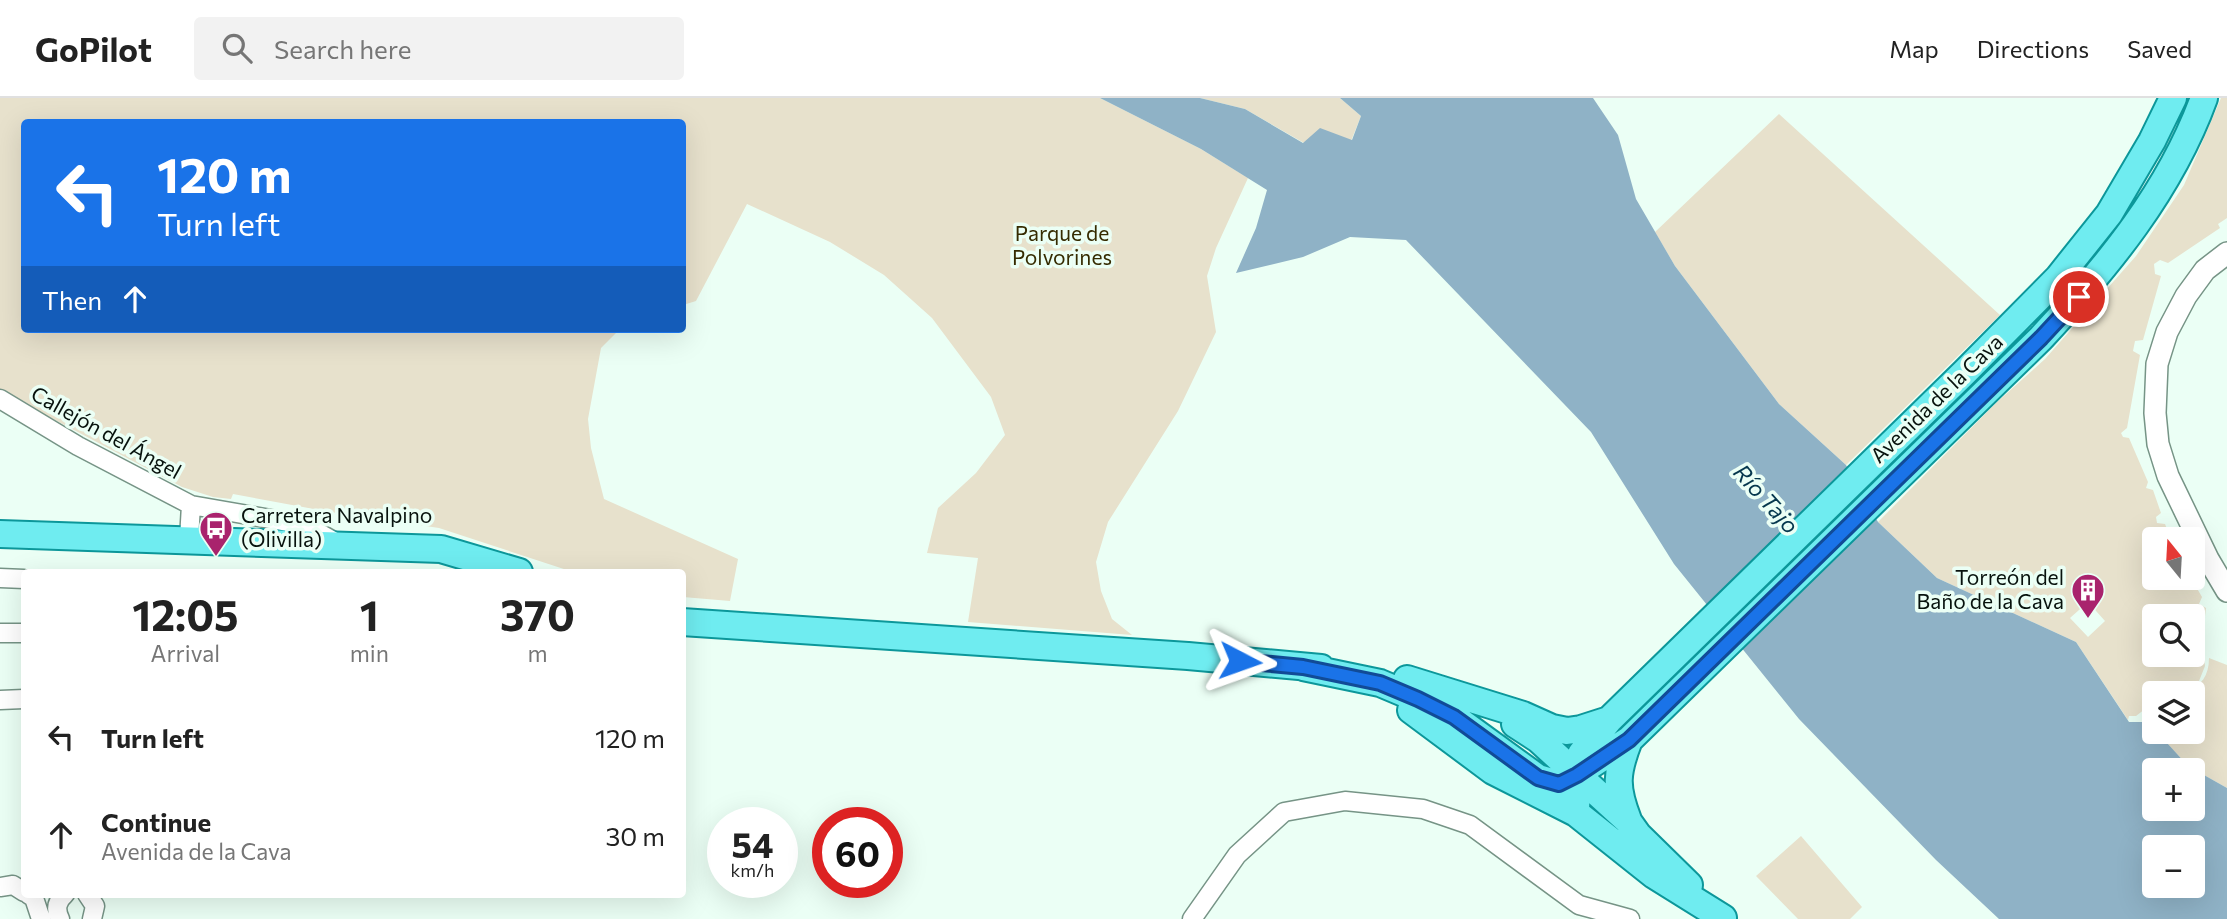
<!DOCTYPE html>
<html lang="en">
<head>
<meta charset="utf-8">
<style>
	body { margin:0; font-family:Commissioner,sans-serif; background:#f2f2f2; color:#222; height:100vh; display:flex; flex-direction:column; font-size:26px; white-space:nowrap }
	* { box-sizing:border-box; margin:0 }
	p { font-size:23px; color:#767676 }
	.icon { flex:none; width:38px; height:38px; fill:none; stroke:currentColor; stroke-width:2; stroke-linecap:round; stroke-linejoin:round }
	.map { position:relative; flex:1; overflow:hidden }
	.side { position:absolute; left:21px; top:471px; width:665px; height:329px; display:flex; flex-direction:column; background:#fff; border-radius:7px; box-shadow:0 7px 28px #0002 }
	.side>* { flex:none }
	.banner { position:absolute; left:21px; top:21px; width:665px; height:214px; border-radius:7px; box-shadow:0 7px 28px #0002; background:#1a73e8; color:#fff; overflow:hidden }
	.needle { width:46px; rotate:342deg }
	.tools { position:absolute; left:2142px; top:429px; display:grid; gap:14px }
	.tools a { display:grid; place-items:center; width:63px; height:63px; border-radius:7px; background:#fff; box-shadow:0 7px 28px #0002; font-size:35px }
	.speed { position:absolute; left:707px; top:709px; display:flex; gap:14px; font-size:35px; font-weight:700; text-align:center }
	.speed>* { display:grid; place-content:center; width:91px; height:91px; border-radius:50%; background:#fff; box-shadow:0 7px 28px #0002; line-height:1 }
	.speed small { font-size:18px; font-weight:400 }
	.speed .limit { border:10px solid #d22; background:#fff; color:#111 }
	.pin { position:absolute; display:grid; place-items:center; width:60px; height:60px; color:#fff; margin:-30px; border:4px solid #fff; border-radius:50%; box-shadow:0 2px 7px #0007 }
	.me { position:absolute; width:77px; margin:-38px; rotate:94deg; stroke-linejoin:round; filter:drop-shadow(0 0 5px #0008) }
	.turn { display:flex; align-items:center; gap:24px; height:147px; padding:0 21px; font-size:32px }
	.turn .icon { width:91px; height:91px; stroke-width:2.5 }
	.turn b { display:block; font-size:49px; line-height:60px }
	.then { display:flex; align-items:center; height:66px; padding:0 21px; background:#0003; gap:14px; font-size:26px }
	.eta { display:flex; justify-content:space-evenly; align-items:center; height:119px; text-align:center }
	.eta b { font-size:42px; font-weight:700; line-height:49px }
	ul { padding:0; list-style:none }
	li { display:flex; align-items:center; gap:21px; height:98px; padding:0 21px }
	li div { flex:1 }
	li b { display:block; font-size:26px }
	li em { font-style:normal }
	header { display:flex; align-items:center; gap:42px; box-sizing:border-box; height:98px; padding:0 35px; background:#fff; border-bottom:2px solid #e0e0e0 }
	header strong { font-size:33px }
	nav { display:flex; gap:38px; margin-inline-start:auto; font-size:24px }
	.search { width:490px; height:63px; background:#f2f2f2; display:flex; align-items:center; gap:18px; box-sizing:border-box; padding:0 24px; border-radius:7px; color:#767676; font-size:26px }
	.map>svg:first-child { display:block }
	.green { fill:#e7e1cc; fill-rule:evenodd }
	.water { fill:#8fb2c6; fill-rule:evenodd }
	.lines { fill:none; stroke-linecap:round; stroke-linejoin:round }
	.minor-casing { stroke:#769486; stroke-width:21 }
	.tertiary-casing { stroke:#769486; stroke-width:24 }
	.primary-casing { stroke:#0c979a; stroke-width:30 }
	.minor { stroke:#fff; stroke-width:18 }
	.tertiary { stroke:#fff; stroke-width:21 }
	.primary { stroke:#6fecf0; stroke-width:26 }
	.route-casing { stroke:#114b97; stroke-width:18 }
	.route { stroke:#1a73e8; stroke-width:12 }
	.labels { text-anchor:middle; stroke-width:7; stroke-linejoin:round; paint-order:stroke }
	.park-label { font-size:21px; fill:#352b00; stroke:#ebfff5 }
	.street-label { font-size:21px; fill:#07120d; stroke:#ebfff5 }
	.poi-label { font-size:21px; fill:#07120d; stroke:#ebfff5; text-anchor:start }
	.water-label { font-size:23px; font-style:italic; fill:#05374d; stroke:#ebfff5 }
</style>
</head>
<body>
<header>
<strong>GoPilot</strong>
<div class="search"><svg class="icon" aria-label="search" viewBox="0 0 24 24"><circle cx="10" cy="10" r="6"/><path d="M15 15l6 6"/></svg>Search here</div>
<nav><a>Map</a><a>Directions</a><a>Saved</a></nav>
</header>
<div class="map">
<svg width="2227" height="821" viewBox="0 0 2227 821">
	<rect width="100%" height="100%" fill="#ebfff5"/>
	<!-- green -->
	<path class="green" d="M0,0H1100L1201,51L1248,80L1216,150L1207,178L1216,234L1178,313L1108,424L1096,464L1101,493L1112,521L1132,537L968,524L978,460L927,455L938,410L976,375L1005,337L991,299L932,220L884,177L830,144L747,106L696,203L683,207L682,24H24V231H620L601,250L588,321L591,350L604,401L738,461L730,503L683,499L682,474H573L439,430L330,414L233,396L231,401L213,399L182,389L0,293Z
		M1200,0H1340L1361,18L1351,43L1304,45L1245,11Z
		M2221,0H2227V120L2218,126L2220,130L2168,165L2160,162L2154,166L2155,176L2161,178L2143,242L2135,243L2133,253L2140,257L2127,330L2121,335L2123,339L2129,340L2148,384L2146,390L2153,392L2161,415L2156,419L2157,425L2165,426L2171,441H2154V480H2191L2202,499L2199,506L2206,510L2201,551L2197,556L2199,560H2204L2205,568L2199,583L2172,595H2154V604L2136,618H2129L2128,622L2076,544L1937,480L1878,424L1996,305L2045,261L2136,158L2184,87ZM2088,504L2105,523L2088,539L2070,520ZM2154,518H2193V556H2154Z
		M1779,16L2000,217L1846,367L1779,306L1675,168L1655,134Z
		M2209,560L2227,567V690L2188,668L2157,634H2193V595H2185C2201,588 2209,578 2209,560Z
		M1801,738L1862,809L1850,821H1798L1756,778Z"/>
	<!-- water -->
	<path class="water" d="M1100,0H1200L1245,11L1303,45L1320,30L1352,42L1361,18L1340,0H1593L1618,37L1636,101L1675,168L1779,306L1846,367L1878,424L1937,480L2076,544L2129,624H2148L2188,668L2227,690V821H1999L1936,762L1799,621L1674,466L1591,334L1406,142L1350,139L1303,159L1236,175L1256,130L1267,92L1201,51ZM2154,672H2193V710H2154ZM2154,749H2193V788H2154Z"/>
	<g class="lines">
		<defs>
			<path id="minor" d="M0,301L78,348L191,407L305,427L337,445
				M189,441L191,407
				M0,480L24,481
				M0,535H24
				M0,602L24,601
				M0,789L13,787L24,794
				M28,796L34,800L41,821
				M87,796L95,808L92,821
				M60,821C55,811 57,803 65,796
				M1192,821L1237,757L1284,714L1345,703L1423,711L1470,727L1579,807L1630,821"/>
			<path id="tertiary" d="M2227,155L2205,172L2186,198L2167,234L2157,266L2155,315L2158,346L2168,378L2208,461L2227,493"/>
			<path id="primary" d="M0,436L441,451L519,474
				M682,524L1188,558L1321,570
				M1303,569L1380,585L1418,601L1454,619L1538,680L1558,686L1577,676L1629,642L2041,240C2108,168 2170,93 2204,0
				M1407,581L1523,617L1552,630L1567,633L1581,631L1609,622
				M1411,612L1493,673L1576,715L1654,777L1723,820
				M1515,626L1538,641L1628,723L1638,737L1689,787
				M1576,715L1577,676L1581,656L1609,622L1965,274L2058,180L2109,116L2152,43L2173,0
				M1628,722C1615,689 1616,675 1629,642"/>
		</defs>
		<!-- minor casing -->
		<use href="#minor" class="minor-casing"/>
		<!-- tertiary casing -->
		<use href="#tertiary" class="tertiary-casing"/>
		<!-- primary casing -->
		<use href="#primary" class="primary-casing"/>
		<!-- minor -->
		<use href="#minor" class="minor"/>
		<!-- tertiary -->
		<use href="#tertiary" class="tertiary"/>
		<!-- primary -->
		<use href="#primary" class="primary"/>
	</g>
	<g class="lines">
		<defs>
			<path id="route" d="M1240,563L1303,569L1380,585L1418,601L1454,619L1538,680L1559,686L1577,677L1629,642L2041,240L2079,199"/>
		</defs>
		<!-- route casing -->
		<use href="#route" class="route-casing"/>
		<!-- route -->
		<use href="#route" class="route"/>
	</g>
	<!-- icons -->
	<defs>
		<symbol id="bus-pin" viewBox="-11 -11 22 30"><path d="M0 17L-7.5 6A9.5 9.5 0 1 1 7.5 6Z" fill="#a9236d" stroke="#ebfff5"/><path d="M-5-6H5V4H4V6H2V4H-2V6H-4V4H-5ZM-3.5-4V0h7V-4ZM-3.5 1.2v1.5H-2V1.2ZM2 1.2v1.5H3.5V1.2Z" fill="#fff"/></symbol>
		<symbol id="building-pin" viewBox="-11 -11 22 30"><path d="M0 17L-7.5 6A9.5 9.5 0 1 1 7.5 6Z" fill="#a9236d" stroke="#ebfff5"/><path d="M-4-6H4V6H1V3H-1V6H-4ZM-2.5-4.3h1.7v1.8h-1.7ZM.8-4.3h1.7v1.8H.8ZM-2.5-1h1.7V.8h-1.7ZM.8-1h1.7V.8H.8Z" fill="#fff"/></symbol>
	</defs>
	<g fill-rule="evenodd">
		<use href="#bus-pin" x="197" y="411" width="38" height="52"/>
		<use href="#building-pin" x="2069" y="473" width="38" height="52"/>
	</g>
	<g class="labels">
		<!-- park labels -->
		<g class="park-label">
			<text x="1062" y="143">Parque de<tspan x="1062" dy="24">Polvorines</tspan></text>
		</g>
		<!-- street labels -->
		<g class="street-label">
			<text transform="translate(1937 301) rotate(-44)" y="7">Avenida de la Cava</text>
			<text transform="translate(106 335) rotate(29)" y="7">Callejón del Ángel</text>
		</g>
		<!-- poi labels -->
		<g class="poi-label">
			<text x="241" y="425">Carretera Navalpino<tspan x="241" dy="24">(Olivilla)</tspan></text>
			<text x="2064" y="487" text-anchor="end">Torreón del<tspan x="2064" dy="24">Baño de la Cava</tspan></text>
		</g>
		<!-- water labels -->
		<g class="water-label">
			<text transform="translate(1766 401) rotate(48)" y="8">Río Tajo</text>
		</g>
	</g>
</svg>
<div class="tools">
<a><svg class="needle" viewBox="-14 -14 28 28"><path d="M0-13l5 13h-10z" fill="#e53935"/><path d="M0 13l5-13h-10z" fill="#767676"/></svg></a>
<a><svg class="icon" aria-label="search" viewBox="0 0 24 24"><circle cx="10" cy="10" r="6"/><path d="M15 15l6 6"/></svg></a>
<a><svg class="icon" aria-label="layers" viewBox="0 0 24 24"><path d="M12 4l9 5-9 5-9-5zM3 14l9 5 9-5"/></svg></a>
<a>+</a>
<a>−</a>
</div>
<div class="speed"><div>54<small>km/h</small></div><div class="limit">60</div></div>
<div class="pin" style="left:2079px;top:199px;background:#d93025"><svg class="icon" aria-label="arrive" viewBox="0 0 24 24"><path d="M6 21V4h12l-3 4 3 4H6"/></svg></div>
<svg class="me" style="left:1240px;top:563px" viewBox="-20 -20 40 40"><path d="M0-17L14 15 0 8-14 15z" fill="#1a73e8" stroke="#fff" stroke-width="4"/></svg>
<div class="banner">
<div class="turn"><svg class="icon" aria-label="left" viewBox="0 0 24 24"><path d="M17 20v-9H6M10 6l-5 5 5 5"/></svg><div><b>120 m</b>Turn left</div></div>
<div class="then">Then<svg class="icon" aria-label="ahead" viewBox="0 0 24 24"><path d="M12 20V5M6 11l6-6 6 6"/></svg></div>
</div>
<section class="side">
<div class="eta">
<div><b>12:05</b><p>Arrival</p></div>
<div><b>1</b><p>min</p></div>
<div><b>370</b><p>m</p></div>
</div>
<ul>
<li><svg class="icon" aria-label="left" viewBox="0 0 24 24"><path d="M17 20v-9H6M10 6l-5 5 5 5"/></svg><div><b>Turn left</b></div><em>120 m</em></li>
<li><svg class="icon" aria-label="ahead" viewBox="0 0 24 24"><path d="M12 20V5M6 11l6-6 6 6"/></svg><div><b>Continue</b><p>Avenida de la Cava</p></div><em>30 m</em></li>
</ul>
</section>
</div>
</body>
</html>
